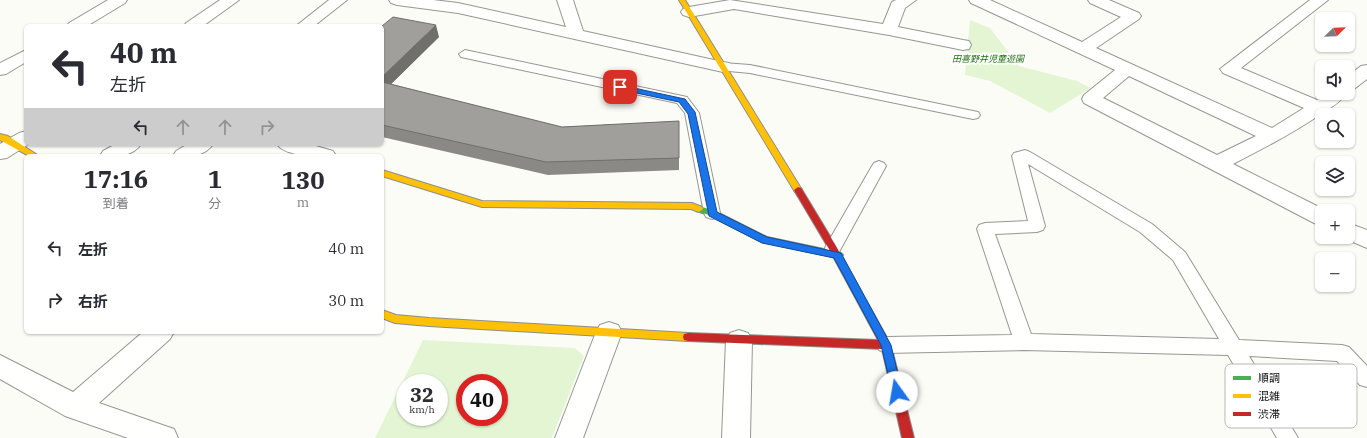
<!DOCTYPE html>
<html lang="ja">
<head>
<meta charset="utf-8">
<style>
	body { margin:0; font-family:"IBM Plex Serif","Noto Sans JP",serif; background:#f2f2f3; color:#2b2b33; height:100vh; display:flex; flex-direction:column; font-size:15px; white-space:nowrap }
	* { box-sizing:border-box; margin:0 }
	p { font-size:13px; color:#7c7c81 }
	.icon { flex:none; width:22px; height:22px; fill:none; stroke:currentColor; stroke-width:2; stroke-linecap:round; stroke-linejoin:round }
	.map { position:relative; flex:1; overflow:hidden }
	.details { position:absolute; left:24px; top:154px; width:360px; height:180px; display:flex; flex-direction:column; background:#fff; border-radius:6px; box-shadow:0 1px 3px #0004 }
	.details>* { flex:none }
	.hud { position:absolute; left:24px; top:24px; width:360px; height:122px; border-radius:6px; box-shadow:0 1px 3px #0004; background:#fff; color:#2b2b33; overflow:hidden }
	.needle { width:26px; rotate:67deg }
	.tools { position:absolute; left:1315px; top:12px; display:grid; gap:8px }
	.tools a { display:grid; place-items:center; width:40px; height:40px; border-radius:6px; background:#fff; box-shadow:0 1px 3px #0004; font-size:20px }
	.speed { position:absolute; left:396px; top:374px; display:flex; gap:8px; font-size:20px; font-weight:700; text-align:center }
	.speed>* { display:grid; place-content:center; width:52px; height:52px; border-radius:50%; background:#fff; box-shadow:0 1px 3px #0004; line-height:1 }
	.speed small { font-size:10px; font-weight:400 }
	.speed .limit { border:6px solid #d22; background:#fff; color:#111 }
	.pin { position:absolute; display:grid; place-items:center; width:34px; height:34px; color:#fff; margin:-17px; border-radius:8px; box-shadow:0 2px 6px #0006 }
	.me { position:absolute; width:44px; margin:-22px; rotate:347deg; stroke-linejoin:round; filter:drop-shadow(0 0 3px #0008) }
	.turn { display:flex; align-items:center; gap:14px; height:84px; padding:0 20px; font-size:18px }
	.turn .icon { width:52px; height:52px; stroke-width:2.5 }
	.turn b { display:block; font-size:28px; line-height:34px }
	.lanes { display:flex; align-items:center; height:38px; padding:0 20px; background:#0003; justify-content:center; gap:20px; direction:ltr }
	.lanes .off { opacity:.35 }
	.eta { display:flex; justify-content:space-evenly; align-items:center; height:68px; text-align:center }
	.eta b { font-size:24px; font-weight:700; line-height:28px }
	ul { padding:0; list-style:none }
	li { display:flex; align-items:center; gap:12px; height:52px; padding:0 20px }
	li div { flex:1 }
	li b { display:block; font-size:15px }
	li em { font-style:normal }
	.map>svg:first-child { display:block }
	.green { fill:#e4f5d4; fill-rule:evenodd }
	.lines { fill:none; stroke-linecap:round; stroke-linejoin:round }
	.lane-casing { stroke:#969694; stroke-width:2 }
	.street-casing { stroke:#969694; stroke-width:2 }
	.fast-casing { stroke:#8d8d8b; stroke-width:2 }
	.slow-casing { stroke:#8d8d8b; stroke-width:2 }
	.jam-casing { stroke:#8d8d8b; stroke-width:2 }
	.lane { fill:#fffffe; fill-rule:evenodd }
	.street { fill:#fffffe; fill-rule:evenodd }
	.fast { fill:#4caf50; fill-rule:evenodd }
	.slow { fill:#ffc107; fill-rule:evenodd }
	.jam { fill:#c62828; fill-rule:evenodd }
	.wall { fill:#8a8985 }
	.shaded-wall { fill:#716f6c }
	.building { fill:#a19f9b; stroke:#716f6c }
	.route { fill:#1a73e8; stroke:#114b97 }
	.labels { text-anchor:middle; stroke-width:4; stroke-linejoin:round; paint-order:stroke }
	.far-park-label { font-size:9px; font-style:italic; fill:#247117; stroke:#fff }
	.key { fill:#fff; stroke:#b7b7b7; stroke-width:1 }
	.key-label { font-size:11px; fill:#101010 }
</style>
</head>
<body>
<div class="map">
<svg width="1367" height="438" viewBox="0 0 1367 438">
	<rect width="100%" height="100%" fill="#fcfcf7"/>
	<!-- green -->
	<path class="green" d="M970,20L990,28L1019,66L1077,81L1091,88L1050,113L990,81L965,75Z
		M423,340L575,348L584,356L552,438H375ZM405,383H439V417H405ZM465,383H499V417H465Z"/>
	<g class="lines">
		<defs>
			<path id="lane" d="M465,50L687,97L699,113L720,213L718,217L712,219L706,217L704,213L685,113L677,103L461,57L459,54Z
				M723,63L750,65L973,111L978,112L980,115L978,118L973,119L750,73L718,70L717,67L718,64Z
				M1025,150L1030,152L1152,224L1185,252L1239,340L1342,345L1349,347L1367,366V387L1360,385L1337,361L1249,356L1298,438H1277L1228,355L1024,350L886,353L879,350L877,345L879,340L886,337L1012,335L977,229L979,225L985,223L1028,221L1012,156L1014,153ZM1028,164L1140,232L1173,260L1219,339L1031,334L995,234L1037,232L1043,230L1045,226Z
				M879,161L884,163L886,166L839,252L833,254L827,252L825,248L827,244L872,166L874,163Z"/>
			<path id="street" d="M108,0H127L125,3L87,26H67L69,23Z
				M220,0H239L203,26H184L186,23Z
				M329,0H347L314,26H296Z
				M389,0H433L458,3L566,27L557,0H573L583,31L723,62L729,63L732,67L729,71L723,72L458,13L397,5L391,3Z
				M730,0L883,24L892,2L896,0H916L905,8L898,27L963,40L969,41L971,45L969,49L963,50L889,35L734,9L689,17L683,15L681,12L683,9L689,7Z
				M969,0H990L1082,42L1121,17L1090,3L1088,0H1109L1139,13L1141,16L1139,19L1096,48L1272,128L1304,108L1223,73L1220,69L1310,0H1328L1241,68L1317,100L1326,93H1347C1341,102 1330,108 1321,114C1293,133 1264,148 1233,164L1327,211H1322V226L1314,223L1084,103L1082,99L1084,95L1115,70L971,3ZM1129,76L1256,136L1217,155L1103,98Z
				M26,50V62L6,74L0,75V63Z
				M1367,65V79L1354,89L1348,90V76L1361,66Z
				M26,131V144H29L7,158L0,159V144L19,133Z
				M116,144H141C132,158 115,156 100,156L103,151Z
				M188,144H213C204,158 188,156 173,156L176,151Z
				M277,144H309L333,151L336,156C321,156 286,158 277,144Z
				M1348,223L1367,230V248L1341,237H1348Z
				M609,322L618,325L622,332L583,438H555L596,332L600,325Z
				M739,330L748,333L752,340L750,438H722L726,340L730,333Z
				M143,332H174L170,339L99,403L174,429L178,438H128L65,416L0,379V355L73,392Z"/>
			<path id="fast" d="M699,206L715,211L767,237L838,252L841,253L843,255L841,257L838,258L762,242L709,215L696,211L695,209Z"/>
			<path id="slow" d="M679,0H685L802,190L801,192H795Z
				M0,134L8,136L39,156H29L0,140Z
				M382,170L482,201L692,203L702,207L703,209L699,212L691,209L482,207L382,176Z
				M382,310L396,315L429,318L688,333L692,334L693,337L692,340L688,341L429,326L395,323L382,318Z"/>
			<path id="jam" d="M798,187L801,188L836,246L891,345L914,438H902L882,349L688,341L684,340L683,337L684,334L688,333L878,340L829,249L794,190Z"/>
		</defs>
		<!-- lane casing -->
		<use href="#lane" class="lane-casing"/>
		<!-- street casing -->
		<use href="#street" class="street-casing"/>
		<!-- fast casing -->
		<use href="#fast" class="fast-casing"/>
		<!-- slow casing -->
		<use href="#slow" class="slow-casing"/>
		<!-- jam casing -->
		<use href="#jam" class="jam-casing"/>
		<!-- lane -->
		<use href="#lane" class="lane"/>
		<!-- street -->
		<use href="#street" class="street"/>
		<!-- fast -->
		<use href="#fast" class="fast"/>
		<!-- slow -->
		<use href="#slow" class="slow"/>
		<!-- jam -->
		<use href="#jam" class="jam"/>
	</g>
	<!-- wall -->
	<path class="wall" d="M382,26L439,37L391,84L562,127L679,121V170L548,175L382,137Z"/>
	<!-- shaded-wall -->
	<path class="shaded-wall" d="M436,25L439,37L382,93V77Z"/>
	<!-- building -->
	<path class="building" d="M393,17L436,25L382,77V26Z
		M382,82L562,127L679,121V158L546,162L382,125Z"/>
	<!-- route -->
	<path class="route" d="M620,85L685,99L695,112L717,212L767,237L841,253L891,345L902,392L901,395L897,396L893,395L881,345L834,258L762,243L709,216L688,114L679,102L617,89V86Z"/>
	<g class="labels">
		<!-- far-park labels -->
		<g class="far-park-label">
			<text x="988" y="62">田喜野井児童遊園</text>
		</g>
	</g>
	<!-- legend -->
	<rect x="1225" y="364" width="132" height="64" rx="6" class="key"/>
	<rect x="1233" y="376" width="18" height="4" fill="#4caf50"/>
	<rect x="1233" y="394" width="18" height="4" fill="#ffc107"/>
	<rect x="1233" y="412" width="18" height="4" fill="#c62828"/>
	<g class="key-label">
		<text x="1258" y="382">順調</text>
		<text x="1258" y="400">混雑</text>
		<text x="1258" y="418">渋滞</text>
	</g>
</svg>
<div class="tools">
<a><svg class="needle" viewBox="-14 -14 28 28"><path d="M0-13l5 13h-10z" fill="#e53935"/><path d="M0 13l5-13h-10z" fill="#7c7c81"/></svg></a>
<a><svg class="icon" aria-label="sound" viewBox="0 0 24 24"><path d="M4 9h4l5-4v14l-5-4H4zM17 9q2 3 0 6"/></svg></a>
<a><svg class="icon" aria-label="search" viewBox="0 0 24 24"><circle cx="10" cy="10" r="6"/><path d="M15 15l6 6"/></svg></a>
<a><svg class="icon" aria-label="layers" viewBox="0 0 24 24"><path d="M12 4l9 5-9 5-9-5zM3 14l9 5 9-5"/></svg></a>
<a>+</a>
<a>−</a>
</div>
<div class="speed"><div>32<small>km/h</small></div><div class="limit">40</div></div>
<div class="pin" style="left:620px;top:87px;background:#d93025"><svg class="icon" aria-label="arrive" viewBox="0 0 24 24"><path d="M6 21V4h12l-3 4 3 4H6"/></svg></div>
<svg class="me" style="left:897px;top:392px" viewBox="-20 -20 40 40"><circle r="19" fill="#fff"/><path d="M0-13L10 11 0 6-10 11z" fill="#1a73e8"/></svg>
<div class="hud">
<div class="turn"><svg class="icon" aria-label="left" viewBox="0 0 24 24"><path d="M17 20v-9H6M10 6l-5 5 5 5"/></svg><div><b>40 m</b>左折</div></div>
<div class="lanes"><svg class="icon" aria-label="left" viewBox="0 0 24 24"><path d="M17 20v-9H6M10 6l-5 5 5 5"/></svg><svg class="icon off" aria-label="ahead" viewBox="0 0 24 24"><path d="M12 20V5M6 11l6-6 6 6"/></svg><svg class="icon off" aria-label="ahead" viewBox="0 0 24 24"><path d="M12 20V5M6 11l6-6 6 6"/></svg><svg class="icon off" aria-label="right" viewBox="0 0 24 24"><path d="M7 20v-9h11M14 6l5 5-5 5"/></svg></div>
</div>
<section class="details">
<div class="eta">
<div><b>17:16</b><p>到着</p></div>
<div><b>1</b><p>分</p></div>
<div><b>130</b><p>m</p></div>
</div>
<ul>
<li><svg class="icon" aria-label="left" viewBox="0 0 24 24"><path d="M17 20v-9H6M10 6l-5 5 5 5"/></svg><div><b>左折</b></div><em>40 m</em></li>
<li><svg class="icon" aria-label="right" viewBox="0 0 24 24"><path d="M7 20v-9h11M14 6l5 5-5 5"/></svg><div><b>右折</b></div><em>30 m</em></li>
</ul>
</section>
</div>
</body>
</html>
